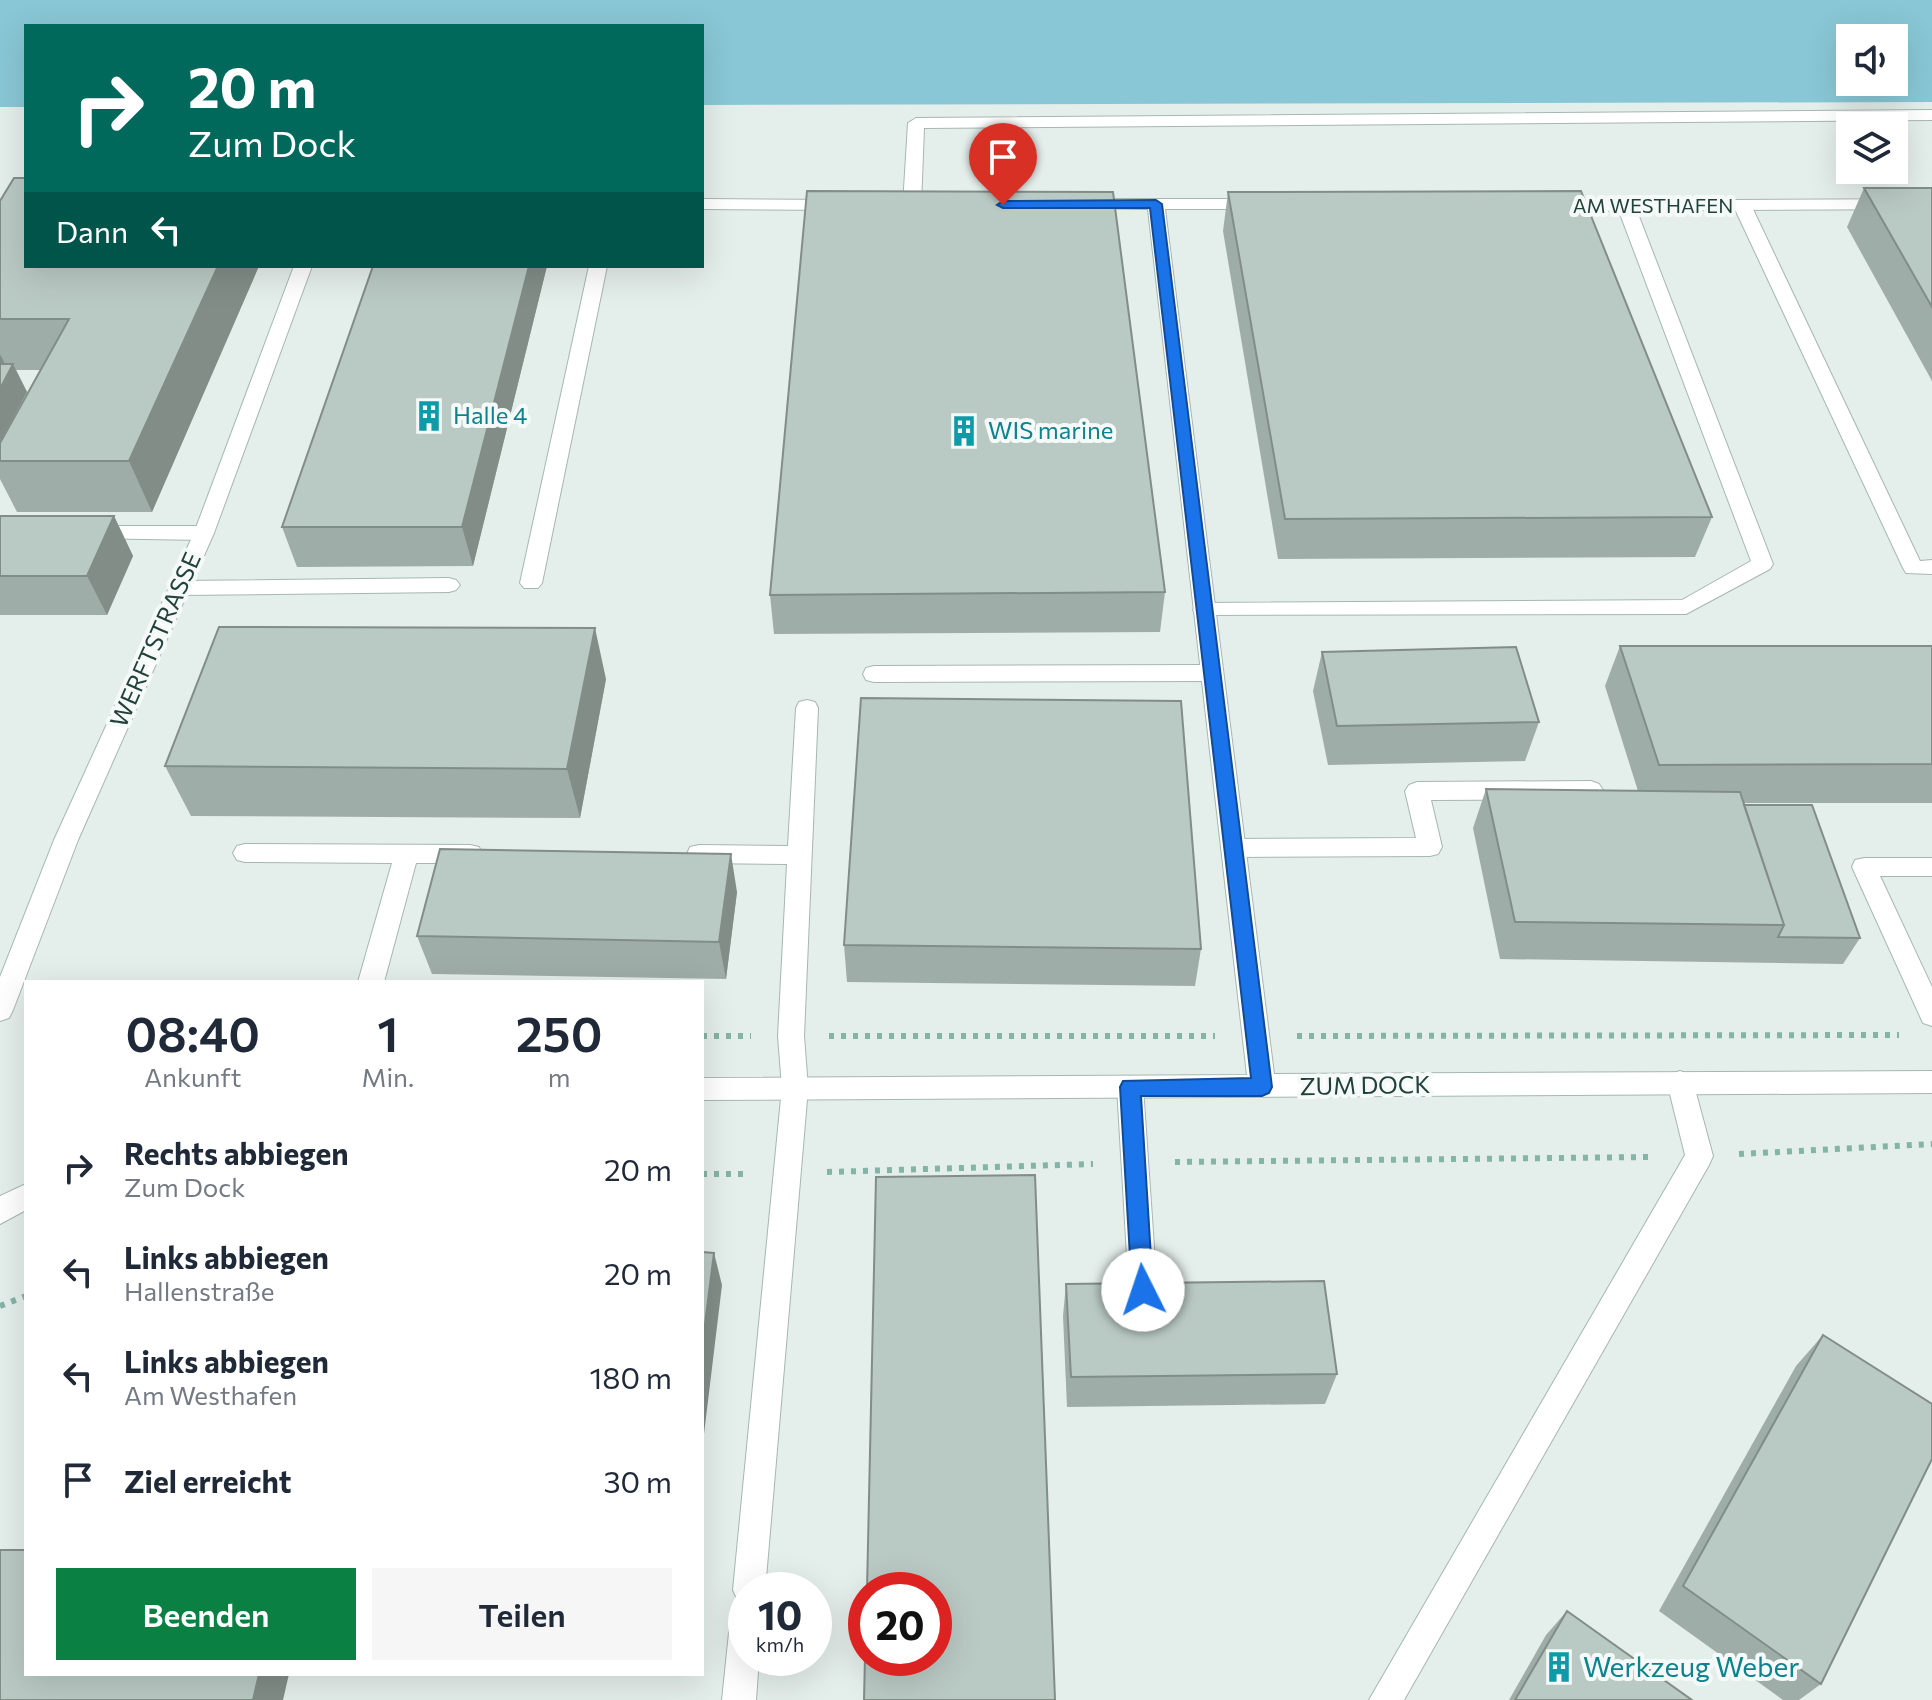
<!DOCTYPE html>
<html lang="de">
<head>
<meta charset="utf-8">
<style>
	body { margin:0; font-family:Commissioner,sans-serif; background:#f6f6f7; color:#1f2937; height:100vh; display:flex; flex-direction:column; font-size:30px; white-space:nowrap }
	* { box-sizing:border-box; margin:0 }
	p { font-size:26px; color:#747a83 }
	.icon { flex:none; width:44px; height:44px; fill:none; stroke:currentColor; stroke-width:2; stroke-linecap:round; stroke-linejoin:round }
	.map { position:relative; flex:1; overflow:hidden }
	.drawer { position:absolute; left:24px; top:980px; width:680px; height:696px; display:flex; flex-direction:column; background:#fff; border-radius:0px; box-shadow:0 8px 32px #0002 }
	.drawer>* { flex:none }
	.banner { position:absolute; left:24px; top:24px; width:680px; height:244px; border-radius:0px; box-shadow:0 8px 32px #0002; background:#00695c; color:#fff; overflow:hidden }
	.tools { position:absolute; left:1836px; top:24px; display:grid; gap:16px }
	.tools a { display:grid; place-items:center; width:72px; height:72px; border-radius:0px; background:#fff; box-shadow:0 8px 32px #0002; font-size:40px }
	.speed { position:absolute; left:728px; top:1572px; display:flex; gap:16px; font-size:40px; font-weight:700; text-align:center }
	.speed>* { display:grid; place-content:center; width:104px; height:104px; border-radius:50%; background:#fff; box-shadow:0 8px 32px #0002; line-height:1 }
	.speed small { font-size:20px; font-weight:400 }
	.speed .limit { border:12px solid #d22; background:#fff; color:#111 }
	.pin { position:absolute; display:grid; place-items:center; width:68px; height:68px; color:#fff; margin:-82px -34px; border-radius:50% 50% 50% 0; rotate:-45deg; box-shadow:0 0 8px #0007 }
	.pin .icon { rotate:45deg }
	.me { position:absolute; width:88px; margin:-44px; rotate:356deg; stroke-linejoin:round; filter:drop-shadow(0 0 6px #0008) }
	.turn { display:flex; align-items:center; gap:28px; height:168px; padding:0 32px; font-size:36px }
	.turn .icon { width:104px; height:104px; stroke-width:2.5 }
	.turn b { display:block; font-size:56px; line-height:68px }
	.then { display:flex; align-items:center; height:76px; padding:0 32px; background:#0003; gap:16px; font-size:30px }
	.eta { display:flex; justify-content:space-evenly; align-items:center; height:136px; text-align:center }
	.eta b { font-size:48px; font-weight:600; line-height:56px }
	.button { display:flex; gap:16px; margin-top:auto; padding:16px 32px }
	.button a { flex:1; height:92px; border-radius:0px; background:#0b8043; color:#fff; font-size:32px; font-weight:600; line-height:92px; text-align:center }
	.button a+a { background:#f6f6f7; color:#1f2937 }
	ul { padding:0; list-style:none }
	li { display:flex; align-items:center; gap:24px; height:104px; padding:0 32px }
	li div { flex:1 }
	li b { display:block; font-size:30px }
	li em { font-style:normal }
	.map>svg:first-child { display:block }
	.water { fill:#89c7d6; fill-rule:evenodd }
	.lines { fill:none; stroke-linecap:round; stroke-linejoin:round }
	.service-casing { stroke:#a6b7b2; stroke-width:2 }
	.minor-casing { stroke:#a6b7b2; stroke-width:2 }
	.path { stroke:#83b4a6; stroke-width:6; stroke-dasharray:5 7; stroke-linecap:butt }
	.service { fill:#fff; fill-rule:evenodd }
	.minor { fill:#fff; fill-rule:evenodd }
	.wall { fill:#9fada8 }
	.shaded-wall { fill:#828d88 }
	.building { fill:#b9c9c3; stroke:#828d88; stroke-width:2 }
	.route { fill:#1a73e8; stroke:#114b97; stroke-width:2 }
	.labels { text-anchor:middle; stroke-width:8; stroke-linejoin:round; paint-order:stroke }
	.far-street-label { font-size:20px; fill:#22413a; stroke:#f5faf8 }
	.culture-label { font-size:24px; fill:#0d838f; stroke:#f5faf8; text-anchor:start }
	.street-label { font-size:24px; fill:#22413a; stroke:#f5faf8 }
	.near-culture-label { font-size:28px; fill:#0d838f; stroke:#f5faf8; text-anchor:start }
</style>
</head>
<body>
<div class="map">
<svg width="1932" height="1700" viewBox="0 0 1932 1700">
	<rect width="100%" height="100%" fill="#e4eeea"/>
	<!-- water -->
	<path class="water" d="M0,0H1932V102L702,105V26H26V107H0ZM1850,38H1894V82H1850Z"/>
	<g class="lines">
		<defs>
			<path id="service" d="M1932,110V120L924,128L921,205L912,210L903,205L908,123L916,118Z
				M1742,200L1751,205L1920,561L1932,560V574L1906,573L1903,568L1733,205Z
				M1626,201L1635,206L1773,564L1770,569L1686,614L1196,615L1193,610L1196,605L1204,603L1682,600L1751,561L1617,206Z
				M589,266H607L542,583L538,588H524L520,583Z
				M90,526H204L214,533L204,540L83,538L80,533L83,528Z
				M449,578L456,580L460,585L456,590L449,592L179,595L172,593L168,588L172,583L179,581Z
				M1210,665L1218,667L1221,673L1218,679L1210,681L874,682L866,680L863,674L866,668L874,666Z
				M807,700L815,702L818,708L804,1036L808,1088L765,1590H746V1605L738,1601L733,1590L782,1088L778,1036L787,864L699,863L690,861L687,854L690,847L699,845L788,846L796,708L799,702Z
				M1591,781L1599,784L1603,790L1599,796L1591,799L1431,800L1442,847L1438,854L1430,856L1233,857L1225,855L1221,848L1225,841L1233,839L1416,838L1405,791L1409,785L1417,782Z
				M245,844L470,845L479,847L482,854L479,861L470,863H416L384,982H358L392,863L245,862L237,860L233,853L237,846Z
				M1864,858H1932V876H1880L1932,987V1026L1923,1023L1852,867L1855,860Z
				M1680,1071L1689,1074L1693,1082L1713,1156L1709,1165L1404,1700H1369L1685,1155L1667,1082L1671,1074Z
				M1130,1076L1139,1079L1143,1087L1157,1290L1153,1299L1143,1303L1133,1299L1129,1290L1117,1087L1121,1079Z
				M746,1607V1658H759L756,1700H722L730,1623L735,1612Z"/>
			<path id="minor" d="M702,199L838,200L847,205L838,210L702,209Z
				M1082,199H1258L1267,204L1258,209H1165L1274,1074L1932,1071V1093L702,1100V1078L1247,1075L1148,209L1076,208L1073,204Z
				M1932,199V209L1554,211L1545,206L1554,201Z
				M294,266H312L214,533L78,840L13,1010L9,1018L0,1021V977L54,840L194,533Z
				M26,1184V1210L0,1224V1196Z"/>
		</defs>
		<!-- service casing -->
		<use href="#service" class="service-casing"/>
		<!-- minor casing -->
		<use href="#minor" class="minor-casing"/>
		<!-- path -->
		<path class="path" d="M702,1036H751
			M829,1036H1215
			M1297,1036L1899,1035
			M1739,1154L1932,1144
			M1175,1162L1653,1157
			M827,1172L1093,1164
			M702,1174H745
			M0,1306L26,1296"/>
		<!-- service -->
		<use href="#service" class="service"/>
		<!-- minor -->
		<use href="#minor" class="minor"/>
	</g>
	<!-- wall -->
	<path class="wall" d="M1864,188H1932V381L1847,227Z
		M1228,192L1712,517L1695,557L1278,559L1223,231Z
		M0,201L26,266H259L152,512H17L0,479V443L40,370H16L27,392L0,442Z
		M373,266H547L473,566L297,567L282,527Z
		M0,516H114L133,556L107,615H0Z
		M1165,592L1160,632L774,634L770,595Z
		M1620,646H1932V803H1744L1860,938L1843,964L1500,959L1473,828L1486,789L1638,791L1605,686Z
		M1322,652L1539,722L1525,761L1328,765L1313,691Z
		M606,679L580,818L191,816L165,766Z
		M737,892L726,979L432,974L417,936Z
		M844,945L1201,949L1195,986L847,982Z
		M1066,1284L1337,1374L1325,1404L1067,1407L1063,1316Z
		M1823,1335L1821,1684L1799,1700H1783L1659,1611L1796,1366Z
		M1567,1611L1692,1700H1509L1546,1635Z"/>
	<!-- shaded-wall -->
	<path class="shaded-wall" d="M218,266H259L152,512L129,461Z
		M529,266H547L473,566L462,527Z
		M0,354L8,370L0,372Z
		M13,364L27,392L0,442V389Z
		M114,516L133,556L107,615L87,576Z
		M595,628L606,679L580,818L567,769Z
		M731,854L737,892L726,979L719,942Z
		M714,1253L722,1285L704,1434L702,1428V1348Z
		M259,1674H289L283,1700H253Z"/>
	<!-- building -->
	<path class="building" d="M14,178H26V266H218L129,461H0V443L69,319H0V201Z
		M1864,188H1932V307Z
		M807,191L1113,192L1165,592L770,595Z
		M1581,191L1712,517L1285,519L1228,192Z
		M373,266H529L462,527H282Z
		M0,364H13L0,389Z
		M0,516H114L87,576H0Z
		M219,627L595,628L567,769L165,766Z
		M1620,646H1932V764L1659,765Z
		M1516,647L1539,722L1337,726L1322,652Z
		M861,698L1181,701L1201,949L844,945Z
		M1486,789L1740,792L1784,925L1515,922Z
		M1744,805H1812L1860,938L1778,937L1784,925Z
		M440,849L731,854L719,942L417,936Z
		M1035,1175L1055,1700H864L866,1615V1658H934V1590H867L876,1177Z
		M702,1252L714,1253L702,1348Z
		M1324,1281L1337,1374L1071,1377L1066,1284Z
		M1823,1335L1932,1404V1459L1821,1684L1683,1586Z
		M0,1550H26V1674H259L253,1700H0Z
		M1567,1611L1692,1700H1515Z"/>
	<!-- route -->
	<path class="route" d="M1156,200L1162,204L1272,1087L1269,1093L1262,1096H1141L1153,1290L1150,1297L1143,1300L1135,1297L1132,1290L1120,1087L1123,1081L1251,1078L1150,208H1003L997,205L1003,201Z"/>
	<!-- icons -->
	<defs>
		<symbol id="building-bare" viewBox="-9 -9 18 18"><path d="M-4-6H4V6H1V3H-1V6H-4ZM-2.5-4.3h1.7v1.8h-1.7ZM.8-4.3h1.7v1.8H.8ZM-2.5-1h1.7V.8h-1.7ZM.8-1h1.7V.8H.8Z" fill="#0f9aa8" stroke="#f5faf8" stroke-width="2.5" paint-order="stroke"/></symbol>
	</defs>
	<g fill-rule="evenodd">
		<use href="#building-bare" x="407" y="394" width="44" height="44"/>
		<use href="#building-bare" x="942" y="409" width="44" height="44"/>
		<use href="#building-bare" x="1537" y="1645" width="44" height="44"/>
	</g>
	<g class="labels">
		<!-- far-street labels -->
		<g class="far-street-label">
			<text x="1653" y="213">AM WESTHAFEN</text>
		</g>
		<!-- culture labels -->
		<g class="culture-label">
			<text x="453" y="424">Halle 4</text>
			<text x="988" y="439">WIS marine</text>
		</g>
		<!-- street labels -->
		<g class="street-label">
			<text transform="translate(156 640) rotate(-66)" y="8">WERFTSTRASSE</text>
			<text transform="translate(1365 1086) rotate(-1)" y="8">ZUM DOCK</text>
		</g>
		<!-- near-culture labels -->
		<g class="near-culture-label">
			<text x="1583" y="1677">Werkzeug Weber</text>
		</g>
	</g>
</svg>
<div class="tools">
<a><svg class="icon" aria-label="sound" viewBox="0 0 24 24"><path d="M4 9h4l5-4v14l-5-4H4zM17 9q2 3 0 6"/></svg></a>
<a><svg class="icon" aria-label="layers" viewBox="0 0 24 24"><path d="M12 4l9 5-9 5-9-5zM3 14l9 5 9-5"/></svg></a>
</div>
<div class="speed"><div>10<small>km/h</small></div><div class="limit">20</div></div>
<div class="pin" style="left:1003px;top:205px;background:#d93025"><svg class="icon" aria-label="arrive" viewBox="0 0 24 24"><path d="M6 21V4h12l-3 4 3 4H6"/></svg></div>
<svg class="me" style="left:1143px;top:1290px" viewBox="-20 -20 40 40"><circle r="19" fill="#fff"/><path d="M0-13L10 11 0 6-10 11z" fill="#1a73e8"/></svg>
<div class="banner">
<div class="turn"><svg class="icon" aria-label="right" viewBox="0 0 24 24"><path d="M7 20v-9h11M14 6l5 5-5 5"/></svg><div><b>20 m</b>Zum Dock</div></div>
<div class="then">Dann<svg class="icon" aria-label="left" viewBox="0 0 24 24"><path d="M17 20v-9H6M10 6l-5 5 5 5"/></svg></div>
</div>
<section class="drawer">
<div class="eta">
<div><b>08:40</b><p>Ankunft</p></div>
<div><b>1</b><p>Min.</p></div>
<div><b>250</b><p>m</p></div>
</div>
<ul>
<li><svg class="icon" aria-label="right" viewBox="0 0 24 24"><path d="M7 20v-9h11M14 6l5 5-5 5"/></svg><div><b>Rechts abbiegen</b><p>Zum Dock</p></div><em>20 m</em></li>
<li><svg class="icon" aria-label="left" viewBox="0 0 24 24"><path d="M17 20v-9H6M10 6l-5 5 5 5"/></svg><div><b>Links abbiegen</b><p>Hallenstraße</p></div><em>20 m</em></li>
<li><svg class="icon" aria-label="left" viewBox="0 0 24 24"><path d="M17 20v-9H6M10 6l-5 5 5 5"/></svg><div><b>Links abbiegen</b><p>Am Westhafen</p></div><em>180 m</em></li>
<li><svg class="icon" aria-label="arrive" viewBox="0 0 24 24"><path d="M6 21V4h12l-3 4 3 4H6"/></svg><div><b>Ziel erreicht</b></div><em>30 m</em></li>
</ul>
<div class="button"><a>Beenden</a><a>Teilen</a></div>
</section>
</div>
</body>
</html>
